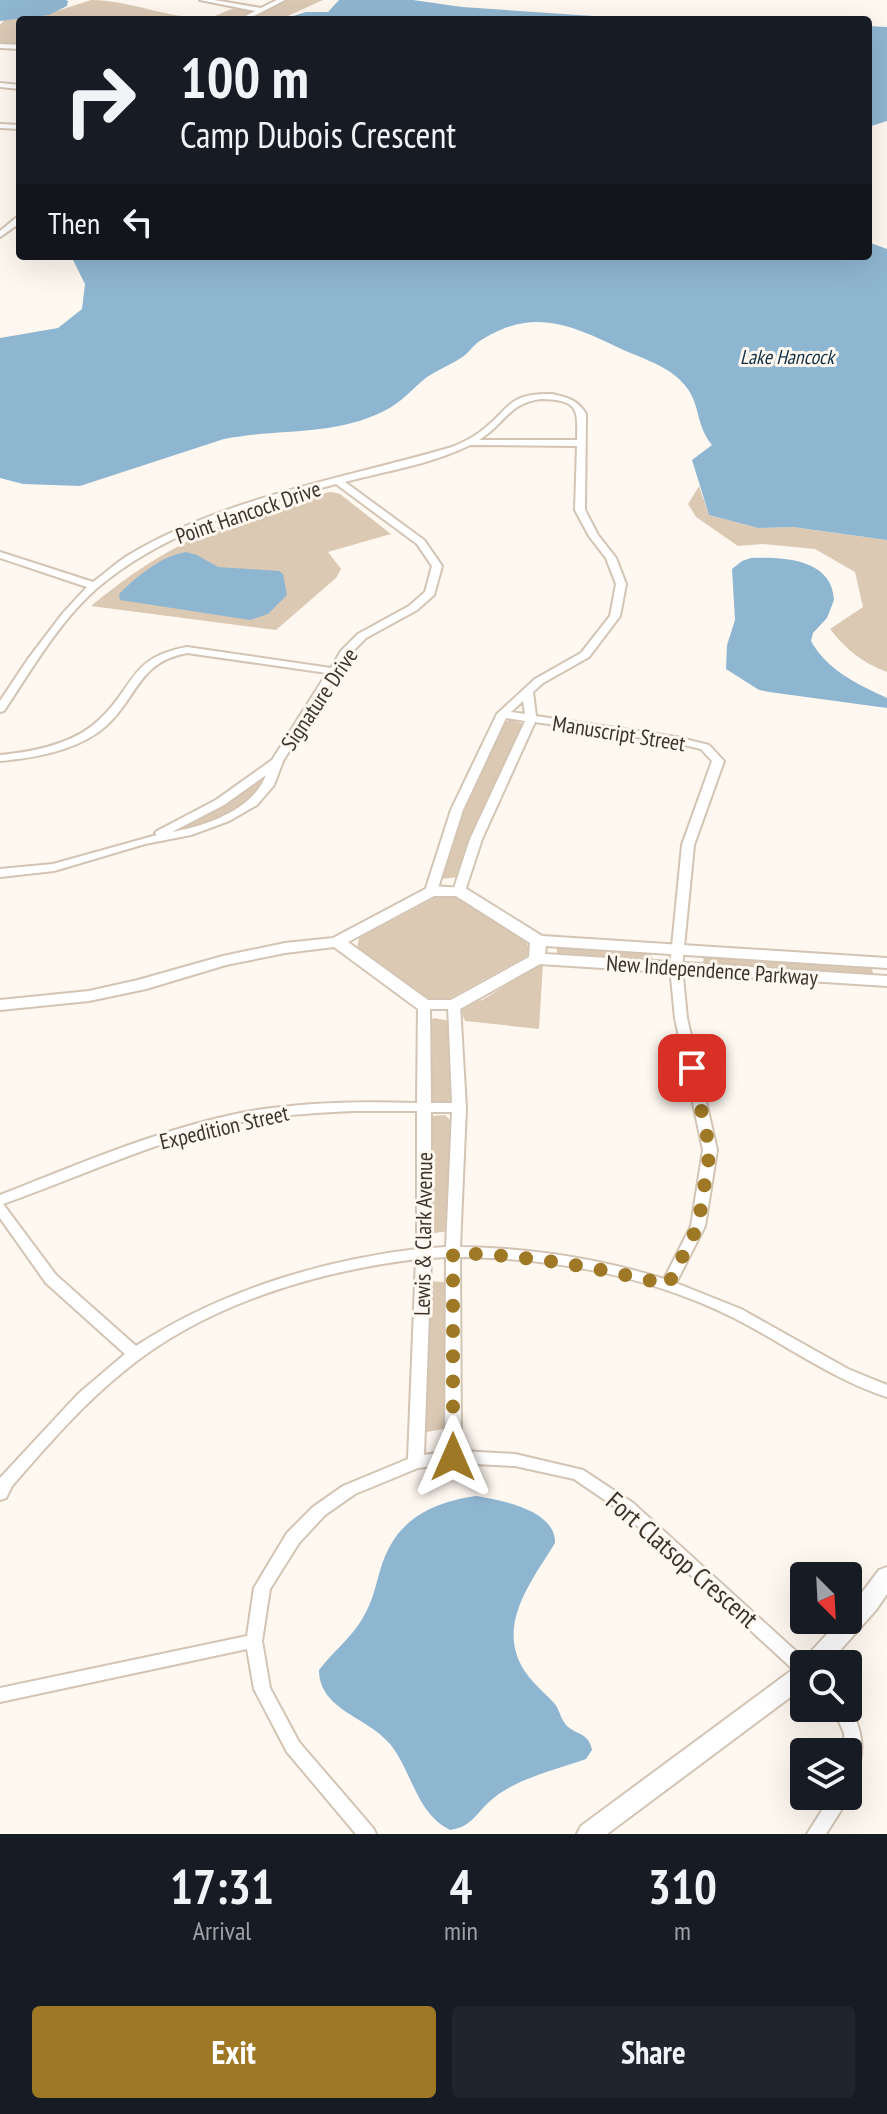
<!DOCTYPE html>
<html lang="en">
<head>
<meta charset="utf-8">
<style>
	body { margin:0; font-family:"PT Sans Narrow",sans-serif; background:#20242c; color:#f1f3f6; height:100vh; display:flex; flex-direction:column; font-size:30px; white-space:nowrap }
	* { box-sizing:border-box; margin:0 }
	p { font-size:26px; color:#9ea1a6 }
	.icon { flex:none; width:44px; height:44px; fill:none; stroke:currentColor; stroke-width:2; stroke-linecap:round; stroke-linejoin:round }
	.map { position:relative; height:1834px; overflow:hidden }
	.drawer { display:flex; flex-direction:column; background:#171b24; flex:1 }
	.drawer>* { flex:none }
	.guide { position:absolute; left:16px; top:16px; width:856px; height:244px; border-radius:8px; box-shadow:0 8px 32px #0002; background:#171b24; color:#f1f3f6; overflow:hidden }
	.needle { width:52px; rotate:156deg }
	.fabs { position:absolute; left:790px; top:1562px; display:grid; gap:16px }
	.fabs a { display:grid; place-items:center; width:72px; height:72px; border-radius:8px; background:#171b24; box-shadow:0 8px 32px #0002; font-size:40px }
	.pin { position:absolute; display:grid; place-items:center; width:68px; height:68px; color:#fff; margin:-34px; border-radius:16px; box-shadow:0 4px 12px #0006 }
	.me { position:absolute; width:88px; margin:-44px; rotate:0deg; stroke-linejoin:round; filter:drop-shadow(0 0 6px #0008) }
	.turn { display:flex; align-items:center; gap:28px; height:168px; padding:0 32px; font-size:36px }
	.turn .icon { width:104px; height:104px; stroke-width:2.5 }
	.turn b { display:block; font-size:56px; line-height:68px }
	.then { display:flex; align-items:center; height:76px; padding:0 32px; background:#0003; gap:16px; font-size:30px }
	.eta { display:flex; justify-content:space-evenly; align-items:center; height:136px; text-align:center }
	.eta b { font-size:48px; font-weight:700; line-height:56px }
	.button { display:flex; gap:16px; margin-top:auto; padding:16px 32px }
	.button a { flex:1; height:92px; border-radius:8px; background:#9e7825; color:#fff; font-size:32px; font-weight:700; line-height:92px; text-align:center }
	.button a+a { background:#20242c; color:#f1f3f6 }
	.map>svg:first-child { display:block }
	.green { fill:#dbc9b4 }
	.water { fill:#8fb6d1 }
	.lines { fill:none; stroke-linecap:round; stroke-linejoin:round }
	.street-casing { stroke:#d3c4b3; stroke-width:4 }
	.secondary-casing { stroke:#d3c4b3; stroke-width:4 }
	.street { fill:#fff; fill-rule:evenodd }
	.secondary { fill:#fff; fill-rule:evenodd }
	.route { stroke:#9e7825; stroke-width:14; stroke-dasharray:0 25.2 }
	.labels { text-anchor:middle; stroke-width:6; stroke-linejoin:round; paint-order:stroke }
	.far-water-label { font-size:20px; font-style:italic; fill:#0f3044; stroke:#fff8f1 }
	.street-label { font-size:22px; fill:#3a342d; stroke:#fff8f1 }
	.near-street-label { font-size:26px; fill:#3a342d; stroke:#fff8f1 }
</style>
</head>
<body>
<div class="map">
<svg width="887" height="1834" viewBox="0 0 887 1834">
	<rect width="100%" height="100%" fill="#fff8f1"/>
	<!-- green -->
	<path class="green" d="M91,0C129,0 166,18 204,18C224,17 228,2 252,11L235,20H20V45L0,44V25L5,19L54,12Z
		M287,0H323L279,20H247Z
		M699,486L709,515L758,528L793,527L887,540V672C863,663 846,650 830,629L863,607L855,572L815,549L763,544L738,546L696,517L688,504Z
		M331,492L340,494L391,534L328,552L341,569L336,578L276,630L91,606C153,555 206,527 282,505C298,501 314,494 331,492Z
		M510,719L523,724L470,838L459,877L441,879L439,876L451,836L504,724Z
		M269,771L272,772C242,811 220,821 172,833L171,830Z
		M440,895L460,898L525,941L530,949L527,956L445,1001L424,998L357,949L359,938Z
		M557,947L649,951L652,958L650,961L557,956Z
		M704,955L872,967L873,974L703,964Z
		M543,963L539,1029L465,1021L461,1011L467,1004L482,1000Z
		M434,1018L450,1021V1100L447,1103H430V1021Z
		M445,1115L450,1120L448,1231L429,1234V1116Z
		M429,1281L443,1282L447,1285L446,1419L443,1429L427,1432L422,1429Z"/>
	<!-- water -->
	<path class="water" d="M0,0H66L68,1L67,6L49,15L0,21Z
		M339,0H413L462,7L652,20H281L306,12H328Z
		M868,26L887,27V121L868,127Z
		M868,242L887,249V540L793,527L758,528L709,515L692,460L712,445C694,423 702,403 682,382C666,364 634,356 613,345C563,321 527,309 477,343C472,347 469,352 464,356C453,364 439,369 427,377C413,388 401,403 384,411C332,437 278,428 224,439L80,486L23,484L0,478V338L58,328L82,309L85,284L71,256H868Z
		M186,552L197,555L218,567L279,571L283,574L287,595L268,614L250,620L120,600L119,594C136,577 161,556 186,552Z
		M751,558C782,557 832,558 834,600L827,618L813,633L811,641C827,670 857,684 887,698V708L769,692L759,690L726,669L727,645L735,620L732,569L742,561Z
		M476,1496C501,1500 556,1510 555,1543C530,1584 492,1630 529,1677C537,1687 547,1695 555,1704C560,1711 561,1720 567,1726C577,1735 589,1733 592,1750L586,1759C556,1770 513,1779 489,1802C475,1815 471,1827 450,1830C416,1813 412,1771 390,1744C368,1717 319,1710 319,1670C334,1650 355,1635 366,1612C377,1592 378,1567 389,1548C406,1514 441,1501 476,1496Z"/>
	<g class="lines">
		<defs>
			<path id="street" d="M200,0H214L261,8L277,0H285L246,20H238L255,11Z
				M0,44L20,45V49L0,48Z
				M0,83L20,85V89L0,87Z
				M0,124L20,125V129L0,128Z
				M17,217H20V223L0,237V231Z
				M552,394C567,397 578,400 586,414L585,510L598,535L616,558L626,584L620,616L589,657L543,683L533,692L536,716L676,737L709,745L724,761L694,845L682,967L687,1018L717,1150L705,1226L676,1283L741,1309L848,1369L887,1385V1397C832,1379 785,1344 734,1318C650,1276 554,1258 460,1257L461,1451L515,1454L583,1470L633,1503L810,1664H804V1676L798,1674L621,1511L574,1479L515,1466L453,1463L418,1468L355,1494L325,1515L299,1543L270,1589L262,1641L270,1688L299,1742L373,1828L376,1834H356L287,1752L254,1689L247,1649L0,1702V1688L247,1636L254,1588L287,1533L313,1507L343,1486L408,1459L416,1259C314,1272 203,1305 123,1372C82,1405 47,1446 12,1486L6,1498L0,1500V1478L78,1394L125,1354L46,1283L0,1218V1195C82,1163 164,1127 251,1111C306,1102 362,1101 417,1103L418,1005L424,1001L430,1005L431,1103H452L448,1005L454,1001L460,1005L466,1108L460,1247C530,1248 598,1258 664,1279L691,1226L703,1150L675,1018L670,967L682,845L712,761L701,749L676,743L535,722L482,839L465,891L459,895L455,894L453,891L470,839L525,721L506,718L463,810L437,891L431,895L427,894L425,891L451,810L497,714L535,679L581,653L610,616L616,584L606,558L589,536L575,510L577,446L470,445C432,464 386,471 345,482L424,540L442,566L434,595L417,610L366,638L349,655L283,761L274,785L257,805L229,821L191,835L145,844L54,871L0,877V869L53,864L157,835L155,833L157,831L216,800L272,760L327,673L187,653C138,662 138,697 106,726C79,750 35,758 0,761V755C33,752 74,744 99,720C136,686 128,658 187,647L331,668L341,651L358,634L409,606L425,592L432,566L417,544L336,484C252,506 164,531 96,589C58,623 32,669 4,711L0,712V701L28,659L63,613L87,587L0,558V552L93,582C104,574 115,564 127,556C225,497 343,479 452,447C462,443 472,438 480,432C511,409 506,393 552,394ZM541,399C578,400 578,408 577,440H479C505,424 508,403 541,399ZM523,701L525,714L511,712ZM266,775C253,810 206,826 172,832L224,805ZM354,1111H417V1249C318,1261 219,1292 136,1346L56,1275L3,1204C74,1179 142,1147 215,1128C261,1116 307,1113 354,1111ZM431,1112H452L446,1247L431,1248ZM446,1257L445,1452L424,1455L431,1258Z
				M848,1703C862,1729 867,1751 854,1779L848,1782V1752H845L844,1733L833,1708H848Z
				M848,1792L850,1796L847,1801L826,1834H807L831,1796H848Z"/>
			<path id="secondary" d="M431,886L465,888L542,936L887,958V968L546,946L545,954L887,976V986L540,964L460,1009H418L334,947L285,953L226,965L146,989L89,1001L0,1010V1000L89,991L138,980L223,956L285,943L333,938ZM434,896H456L530,943L529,957L451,1000H428L348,942Z
				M887,1567V1594L876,1610L828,1664H804V1687L607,1834H577L581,1826L796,1667L803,1665L806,1657L840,1620H848V1611L879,1570Z"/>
		</defs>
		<!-- street casing -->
		<use href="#street" class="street-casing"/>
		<!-- secondary casing -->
		<use href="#secondary" class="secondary-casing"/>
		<!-- street -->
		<use href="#street" class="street"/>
		<!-- secondary -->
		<use href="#secondary" class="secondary"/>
	</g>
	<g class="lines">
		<!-- route -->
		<path class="route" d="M453,1457V1253C528,1255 596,1267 668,1285L698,1226L710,1150L692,1068"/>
	</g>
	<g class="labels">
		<!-- far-water labels -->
		<g class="far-water-label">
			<text x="787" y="364">Lake Hancock</text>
		</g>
		<!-- street labels -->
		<g class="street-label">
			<text transform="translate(248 512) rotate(-19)" y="8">Point Hancock Drive</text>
			<text transform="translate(319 699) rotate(-56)" y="8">Signature Drive</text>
			<text transform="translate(619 733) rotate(9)" y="8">Manuscript Street</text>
			<text transform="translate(712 970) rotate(4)" y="8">New Independence Parkway</text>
			<text transform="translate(224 1127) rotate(-13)" y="8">Expedition Street</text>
			<text transform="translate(423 1234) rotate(-89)" y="8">Lewis &amp; Clark Avenue</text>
		</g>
		<!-- near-street labels -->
		<g class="near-street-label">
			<text transform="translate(682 1560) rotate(41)" y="9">Fort Clatsop Crescent</text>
		</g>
	</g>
</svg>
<div class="fabs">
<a><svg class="needle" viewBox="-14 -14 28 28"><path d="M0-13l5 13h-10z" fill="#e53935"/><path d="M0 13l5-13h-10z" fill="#9ea1a6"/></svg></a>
<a><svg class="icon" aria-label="search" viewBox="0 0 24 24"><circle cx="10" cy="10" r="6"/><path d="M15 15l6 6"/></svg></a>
<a><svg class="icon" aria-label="layers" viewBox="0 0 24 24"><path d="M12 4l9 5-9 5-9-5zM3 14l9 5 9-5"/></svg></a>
</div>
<div class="pin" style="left:692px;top:1068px;background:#d93025"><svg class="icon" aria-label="arrive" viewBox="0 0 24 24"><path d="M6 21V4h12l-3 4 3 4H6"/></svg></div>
<svg class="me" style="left:453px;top:1457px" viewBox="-20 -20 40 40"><path d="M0-17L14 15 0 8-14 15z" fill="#9e7825" stroke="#fff" stroke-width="4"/></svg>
<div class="guide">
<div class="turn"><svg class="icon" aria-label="right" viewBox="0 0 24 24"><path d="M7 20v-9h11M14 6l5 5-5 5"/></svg><div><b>100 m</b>Camp Dubois Crescent</div></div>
<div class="then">Then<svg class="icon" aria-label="left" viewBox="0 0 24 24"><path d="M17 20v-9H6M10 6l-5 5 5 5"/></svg></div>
</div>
</div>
<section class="drawer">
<div class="eta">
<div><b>17:31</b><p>Arrival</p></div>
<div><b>4</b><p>min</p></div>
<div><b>310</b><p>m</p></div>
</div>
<div class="button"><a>Exit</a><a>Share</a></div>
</section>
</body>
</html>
